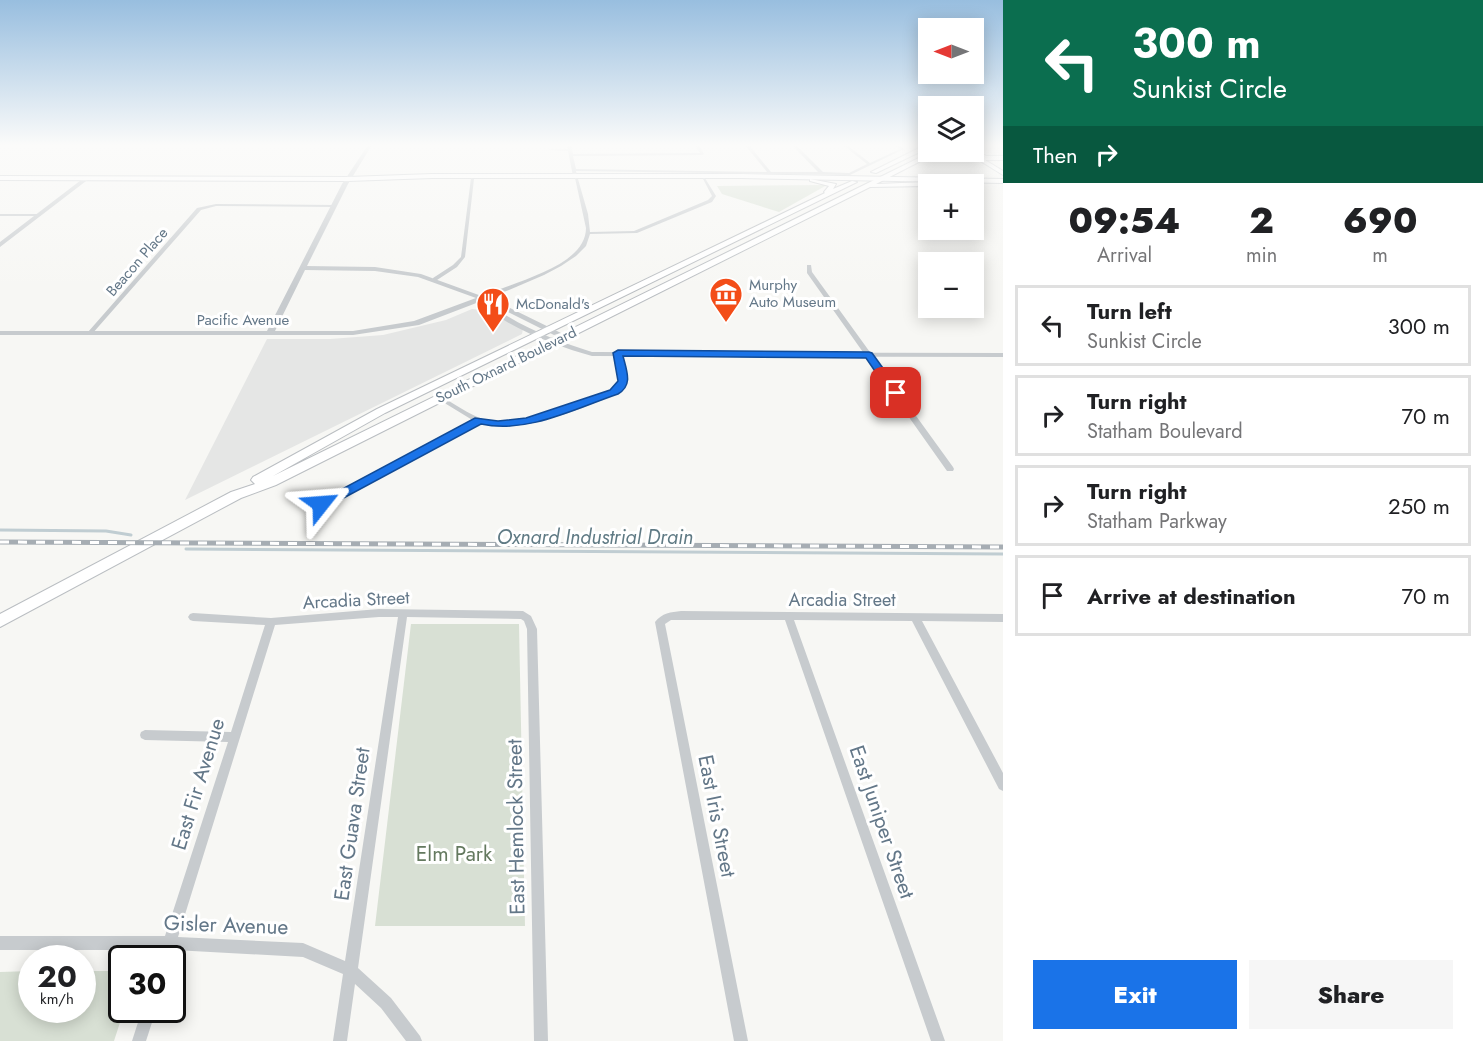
<!DOCTYPE html>
<html lang="en">
<head>
<meta charset="utf-8">
<style>
	body { margin:0; font-family:Jost,sans-serif; background:#f6f6f6; color:#202124; height:100vh; display:flex; flex-direction:column; font-size:22px; white-space:nowrap }
	* { box-sizing:border-box; margin:0 }
	p { font-size:20px; color:#757577 }
	.icon { flex:none; width:33px; height:33px; fill:none; stroke:currentColor; stroke-width:2; stroke-linecap:round; stroke-linejoin:round }
	.map { position:relative; flex:1; overflow:hidden }
	.details { display:flex; flex-direction:column; background:#fff; width:480px }
	.details>* { flex:none }
	.hud { background:#0b6e4f; color:#fff; overflow:hidden }
	.needle { width:39px; rotate:270deg }
	.fabs { position:absolute; left:918px; top:18px; display:grid; gap:12px }
	.fabs a { display:grid; place-items:center; width:66px; height:66px; border-radius:0px; background:#fff; box-shadow:0 3px 15px #0003; font-size:30px }
	.speed { position:absolute; left:18px; top:945px; display:flex; gap:12px; font-size:30px; font-weight:700; text-align:center }
	.speed>* { display:grid; place-content:center; width:78px; height:78px; border-radius:50%; background:#fff; box-shadow:0 3px 15px #0003; line-height:1 }
	.speed small { font-size:15px; font-weight:400 }
	.speed .limit { border:3px solid #111; border-radius:9px; background:#fff; color:#111 }
	.pin { position:absolute; display:grid; place-items:center; width:51px; height:51px; color:#fff; margin:-26px; border-radius:12px; box-shadow:0 3px 9px #0006 }
	.me { position:absolute; width:66px; margin:-33px; rotate:62deg; stroke-linejoin:round; filter:drop-shadow(0 0 4px #0008) }
	.turn { display:flex; align-items:center; gap:21px; height:126px; padding:0 30px; font-size:27px }
	.turn .icon { width:78px; height:78px; stroke-width:2.5 }
	.turn b { display:block; font-size:42px; line-height:51px }
	.then { display:flex; align-items:center; height:57px; padding:0 30px; background:#0003; gap:12px; font-size:22px }
	.eta { display:flex; justify-content:space-evenly; align-items:center; height:102px; text-align:center }
	.eta b { font-size:36px; font-weight:800; line-height:42px }
	.action { display:flex; gap:12px; margin-top:auto; padding:12px 30px }
	.action a { flex:1; height:69px; border-radius:0px; background:#1a73e8; color:#fff; font-size:24px; font-weight:800; line-height:69px; text-align:center }
	.action a+a { background:#f6f6f6; color:#202124 }
	ul { padding:0; list-style:none }
	li { display:flex; align-items:center; gap:18px; height:81px; margin:0 12px 9px; padding:0 18px; border:3px solid #e0e0e0; border-radius:0px }
	li div { flex:1 }
	li b { display:block; font-size:22px }
	li em { font-style:normal }
	main { display:flex; flex:1; min-height:0 }
	.map>svg:first-child { display:block }
	.built { fill:#e5e6e5 }
	.green { fill:#d8e0d4 }
	.lines { fill:none; stroke-linecap:round; stroke-linejoin:round }
	.stream { stroke:#c0cdd2; stroke-width:3 }
	.secondary-casing { stroke:#bbc0c5; stroke-width:2 }
	.primary-casing { stroke:#babec2; stroke-width:2 }
	.minor { fill:#c7cbce; fill-rule:evenodd }
	.tertiary { fill:#c7cbce; fill-rule:evenodd }
	.secondary { fill:#fff; fill-rule:evenodd }
	.primary { fill:#fff; fill-rule:evenodd }
	.rail-casing { stroke:#a6adb3; stroke-width:5 }
	.rail { stroke:#fff; stroke-width:3; stroke-dasharray:9; stroke-linecap:butt }
	.route { fill:#1a73e8; stroke:#114b97; stroke-width:1.5 }
	.labels { text-anchor:middle; stroke-width:6; stroke-linejoin:round; paint-order:stroke }
	.far-street-label { font-size:15px; fill:#637788; stroke:#fff }
	.far-poi-label { font-size:15px; fill:#637788; stroke:#fff; text-anchor:start }
	.street-label { font-size:18px; fill:#637788; stroke:#fff }
	.water-label { font-size:20px; font-style:italic; fill:#5f7a84; stroke:#fff }
	.near-street-label { font-size:21px; fill:#637788; stroke:#fff }
	.near-park-label { font-size:21px; fill:#64795f; stroke:#fff }
</style>
</head>
<body>
<main>
<div class="map">
<svg width="1003" height="1041" viewBox="0 0 1003 1041">
	<rect width="100%" height="100%" fill="#f7f7f4"/>
	<!-- built -->
	<path class="built" d="M472,309L483,310L523,329L522,334L185,500L267,339H330L383,335L446,320Z"/>
	<!-- green -->
	<path class="green" d="M827,185L779,212L722,194L717,186Z
		M411,624H519L525,926H375Z
		M31,971L32,1010H82L83,971H121L122,1010H124L114,1041H0V972Z"/>
	<g class="lines">
		<!-- stream -->
		<path class="stream" d="M0,530L106,531L131,535
			M186,549L1003,554"/>
		<defs>
			<path id="secondary" d="M979,156H1003V160H985L1003,171V175L977,159Z
				M432,174H741L1003,179V183L741,178H432L348,181L0,180V176L348,177Z"/>
			<path id="primary" d="M925,145H928V148L876,173L871,172Z
				M974,149L988,157L989,158L984,159L972,152Z
				M931,152H938L876,184L927,182L930,184L928,186L870,187L276,485L241,498L0,627V614L231,492L255,484L251,480L253,477L377,409L825,193L824,192L829,186L810,181V179L836,184L833,189L852,181L857,182L385,413L273,476Z"/>
		</defs>
		<!-- secondary casing -->
		<use href="#secondary" class="secondary-casing"/>
		<!-- primary casing -->
		<use href="#primary" class="primary-casing"/>
		<!-- minor -->
		<path class="minor" d="M567,145H571L573,154L700,153L695,145H699L704,154L702,155L573,156L576,169L767,172L745,145H749L771,172H818L792,145H796L823,172L849,173L867,164L843,145H847L870,163L900,149L895,145H899L904,149L850,175L576,171L577,176L575,177L573,176L568,151L545,150L568,149Z
			M701,175H703L716,196L712,202L637,233L590,234L586,246L576,256L561,266L544,275L509,290L482,300L477,299C505,283 586,269 586,228L575,178L578,179L588,214L590,232L634,231L708,200L712,196Z
			M471,178L474,179L465,257L457,267L437,280H433V278L453,265L461,257Z
			M216,204L334,205L336,206L334,207L216,206L201,210L92,334H88V332L197,208Z
			M0,214H39L41,215L39,216H0Z
			M807,265H811L812,272L953,467L954,469L953,471H947L807,273Z
			M618,351L621,353L626,381L621,391C584,409 522,434 481,423L324,506L321,507L317,504L318,502L474,421L438,399V397H442C455,404 468,414 483,419C519,431 583,404 616,389L620,381L615,353Z
			M379,609L523,611L531,616L537,629L548,1041H534L527,629L524,621L521,619L407,617L358,968L391,998L420,1036L422,1041H406L381,1008L355,984L347,1041H333L343,974L303,957L174,950L172,958H158L161,950H0V936H165L228,742L145,740L141,738L140,735L141,732L145,730L231,732L265,625L193,621L190,620L188,617L190,614L193,613L271,618ZM379,617H398L345,961L303,943L178,937L275,625Z
			M681,611L1003,614V622L922,621L1003,773V791L999,789L912,621L794,620L945,1041H931L785,620H671L665,624L748,1041H734L655,622C662,613 671,612 681,611Z
			M142,1010H156L146,1041H132Z"/>
		<!-- tertiary -->
		<path class="tertiary" d="M368,145H372L348,184L307,266L375,267L421,274L498,302L561,333L554,335L488,302C514,325 559,342 592,352L1003,353V357L592,356C558,347 504,326 479,302L419,325L353,335H0V331H267L342,184ZM305,270L375,271L418,277L476,298L414,321L353,331H275Z
			M85,177L90,178L0,247V242Z"/>
		<!-- secondary -->
		<use href="#secondary" class="secondary"/>
		<!-- primary -->
		<use href="#primary" class="primary"/>
		<defs>
			<path id="rail" d="M0,542L1003,547"/>
		</defs>
		<!-- rail casing -->
		<use href="#rail" class="rail-casing"/>
		<!-- rail -->
		<use href="#rail" class="rail"/>
	</g>
	<!-- sky -->
	<linearGradient id="sky" x2="0" y2="1"><stop stop-color="#98bedf"/><stop offset="0.5" stop-color="#fbfbfa"/><stop offset="1" stop-color="#fbfbfa" stop-opacity="0"/></linearGradient>
	<rect width="1003" height="290" fill="url(#sky)"/>
	<!-- route -->
	<path class="route" d="M618,350L869,352L872,353L901,393L892,396L866,358L623,356C627,372 633,385 618,394C574,409 527,434 481,424L325,508L321,509L314,504L475,418L498,421L526,418L610,390L618,381L613,353Z"/>
	<!-- icons -->
	<defs>
		<symbol id="museum-pin" viewBox="-11 -11 22 30"><path d="M0 17L-7.5 6A9.5 9.5 0 1 1 7.5 6Z" fill="#f34d18" stroke="#fff"/><path d="M0-6L6-3V-2H-6V-3ZM-5-1h2V3h-2ZM-1-1h2V3h-2ZM3-1h2V3H3ZM-6 4H6V6H-6Z" fill="#fff"/></symbol>
		<symbol id="restaurant-pin" viewBox="-11 -11 22 30"><path d="M0 17L-7.5 6A9.5 9.5 0 1 1 7.5 6Z" fill="#f34d18" stroke="#fff"/><path d="M-5-6h1v4h1v-4h1v4h1v-4h1v5L-1.5 .5V6h-2V.5L-5-1ZM5-6V6H3V1.5H1.5Q1.5-4 5-6Z" fill="#fff"/></symbol>
	</defs>
	<g fill-rule="evenodd">
		<use href="#museum-pin" x="707" y="275" width="38" height="52"/>
		<use href="#restaurant-pin" x="474" y="285" width="38" height="52"/>
	</g>
	<g class="labels">
		<!-- far-street labels -->
		<g class="far-street-label">
			<text transform="translate(137 262) rotate(-49)" y="5">Beacon Place</text>
			<text x="243" y="325">Pacific Avenue</text>
			<text transform="translate(506 365) rotate(-26)" y="5">South Oxnard Boulevard</text>
		</g>
		<!-- far-poi labels -->
		<g class="far-poi-label">
			<text x="749" y="290">Murphy<tspan x="749" dy="17">Auto Museum</tspan></text>
			<text x="516" y="309">McDonald's</text>
		</g>
		<!-- street labels -->
		<g class="street-label">
			<text transform="translate(356 600) rotate(-3)" y="6">Arcadia Street</text>
			<text x="842" y="606">Arcadia Street</text>
		</g>
		<!-- water labels -->
		<g class="water-label">
			<text x="595" y="544">Oxnard Industrial Drain</text>
		</g>
		<!-- near-street labels -->
		<g class="near-street-label">
			<text transform="translate(198 784) rotate(-73)" y="7">East Fir Avenue</text>
			<text transform="translate(717 816) rotate(79)" y="7">East Iris Street</text>
			<text transform="translate(882 822) rotate(71)" y="7">East Juniper Street</text>
			<text transform="translate(352 824) rotate(-82)" y="7">East Guava Street</text>
			<text transform="translate(516 827) rotate(-91)" y="7">East Hemlock Street</text>
			<text transform="translate(226 925) rotate(2)" y="7">Gisler Avenue</text>
		</g>
		<!-- near-park labels -->
		<g class="near-park-label">
			<text x="454" y="861">Elm Park</text>
		</g>
	</g>
</svg>
<div class="fabs">
<a><svg class="needle" viewBox="-14 -14 28 28"><path d="M0-13l5 13h-10z" fill="#e53935"/><path d="M0 13l5-13h-10z" fill="#757577"/></svg></a>
<a><svg class="icon" aria-label="layers" viewBox="0 0 24 24"><path d="M12 4l9 5-9 5-9-5zM3 14l9 5 9-5"/></svg></a>
<a>+</a>
<a>−</a>
</div>
<div class="speed"><div>20<small>km/h</small></div><div class="limit">30</div></div>
<div class="pin" style="left:896px;top:393px;background:#d93025"><svg class="icon" aria-label="arrive" viewBox="0 0 24 24"><path d="M6 21V4h12l-3 4 3 4H6"/></svg></div>
<svg class="me" style="left:321px;top:504px" viewBox="-20 -20 40 40"><path d="M0-17L14 15 0 8-14 15z" fill="#1a73e8" stroke="#fff" stroke-width="4"/></svg>
</div>
<section class="details">
<div class="hud">
<div class="turn"><svg class="icon" aria-label="left" viewBox="0 0 24 24"><path d="M17 20v-9H6M10 6l-5 5 5 5"/></svg><div><b>300 m</b>Sunkist Circle</div></div>
<div class="then">Then<svg class="icon" aria-label="right" viewBox="0 0 24 24"><path d="M7 20v-9h11M14 6l5 5-5 5"/></svg></div>
</div>
<div class="eta">
<div><b>09:54</b><p>Arrival</p></div>
<div><b>2</b><p>min</p></div>
<div><b>690</b><p>m</p></div>
</div>
<ul>
<li><svg class="icon" aria-label="left" viewBox="0 0 24 24"><path d="M17 20v-9H6M10 6l-5 5 5 5"/></svg><div><b>Turn left</b><p>Sunkist Circle</p></div><em>300 m</em></li>
<li><svg class="icon" aria-label="right" viewBox="0 0 24 24"><path d="M7 20v-9h11M14 6l5 5-5 5"/></svg><div><b>Turn right</b><p>Statham Boulevard</p></div><em>70 m</em></li>
<li><svg class="icon" aria-label="right" viewBox="0 0 24 24"><path d="M7 20v-9h11M14 6l5 5-5 5"/></svg><div><b>Turn right</b><p>Statham Parkway</p></div><em>250 m</em></li>
<li><svg class="icon" aria-label="arrive" viewBox="0 0 24 24"><path d="M6 21V4h12l-3 4 3 4H6"/></svg><div><b>Arrive at destination</b></div><em>70 m</em></li>
</ul>
<div class="action"><a>Exit</a><a>Share</a></div>
</section>
</main>
</body>
</html>
